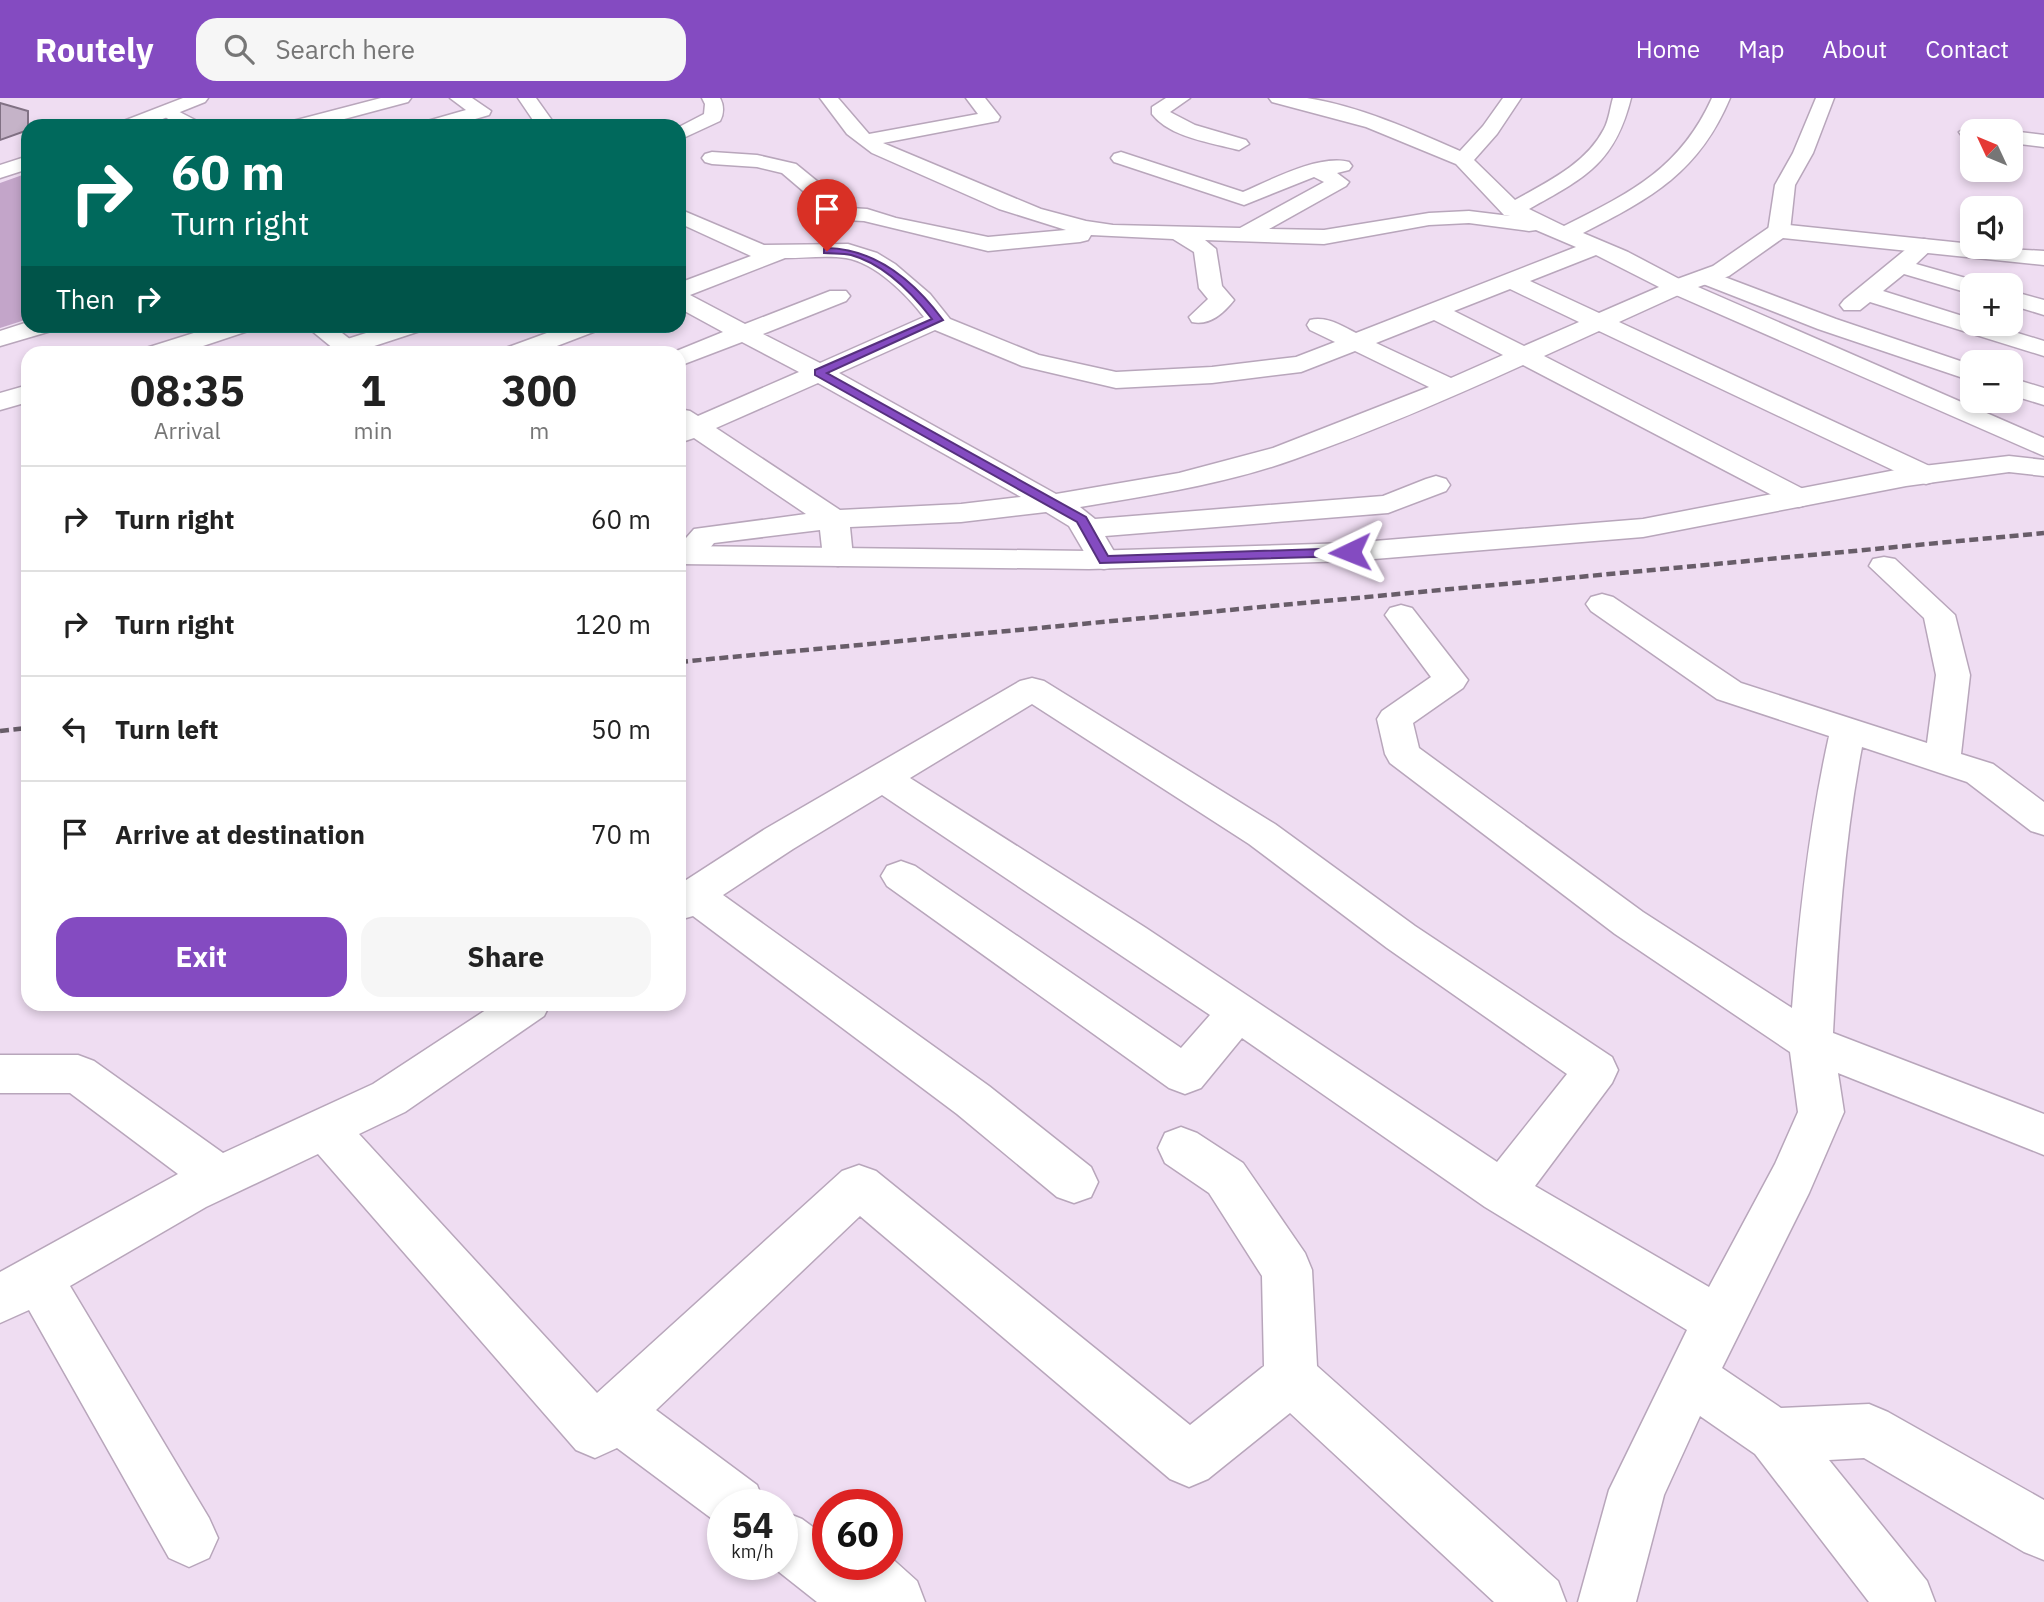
<!DOCTYPE html>
<html lang="en">
<head>
<meta charset="utf-8">
<style>
	body { margin:0; font-family:"IBM Plex Sans",sans-serif; background:#f6f6f6; color:#222; height:100vh; display:flex; flex-direction:column; font-size:26px; white-space:nowrap }
	* { box-sizing:border-box; margin:0 }
	p { font-size:23px; color:#767676 }
	.icon { flex:none; width:38px; height:38px; fill:none; stroke:currentColor; stroke-width:2; stroke-linecap:round; stroke-linejoin:round }
	.map { position:relative; flex:1; overflow:hidden }
	.drawer { position:absolute; left:21px; top:248px; width:665px; height:665px; display:flex; flex-direction:column; background:#fff; border-radius:21px; box-shadow:0 4px 10px #0003 }
	.drawer>* { flex:none }
	.hud { position:absolute; left:21px; top:21px; width:665px; height:214px; border-radius:21px; box-shadow:0 4px 10px #0003; background:#00695c; color:#fff; overflow:hidden }
	.needle { width:46px; rotate:314deg }
	.fabs { position:absolute; left:1960px; top:21px; display:grid; gap:14px }
	.fabs a { display:grid; place-items:center; width:63px; height:63px; border-radius:14px; background:#fff; box-shadow:0 4px 10px #0003; font-size:35px }
	.speed { position:absolute; left:707px; top:1391px; display:flex; gap:14px; font-size:35px; font-weight:700; text-align:center }
	.speed>* { display:grid; place-content:center; width:91px; height:91px; border-radius:50%; background:#fff; box-shadow:0 4px 10px #0003; line-height:1 }
	.speed small { font-size:18px; font-weight:400 }
	.speed .limit { border:10px solid #d22; background:#fff; color:#111 }
	.pin { position:absolute; display:grid; place-items:center; width:60px; height:60px; color:#fff; margin:-72px -30px; border-radius:50% 50% 50% 0; rotate:-45deg; box-shadow:0 0 7px #0007 }
	.pin .icon { rotate:45deg }
	.me { position:absolute; width:77px; margin:-38px; rotate:268deg; stroke-linejoin:round; filter:drop-shadow(0 0 5px #0008) }
	.turn { display:flex; align-items:center; gap:24px; height:147px; padding:0 35px; font-size:32px }
	.turn .icon { width:91px; height:91px; stroke-width:2.5 }
	.turn b { display:block; font-size:49px; line-height:60px }
	.then { display:flex; align-items:center; height:66px; padding:0 35px; background:#0003; gap:14px; font-size:26px }
	.eta { display:flex; justify-content:space-evenly; align-items:center; height:119px; text-align:center }
	.eta b { font-size:42px; font-weight:700; line-height:49px }
	.button { display:flex; gap:14px; margin-top:auto; padding:14px 35px }
	.button a { flex:1; height:80px; border-radius:21px; background:#844bc1; color:#fff; font-size:28px; font-weight:700; line-height:80px; text-align:center }
	.button a+a { background:#f6f6f6; color:#222 }
	ul { padding:0; list-style:none }
	li { display:flex; align-items:center; gap:21px; height:105px; padding:0 35px; border-top:2px solid #e0e0e0 }
	li div { flex:1 }
	li b { display:block; font-size:26px }
	li em { font-style:normal }
	header { display:flex; align-items:center; gap:42px; box-sizing:border-box; height:98px; padding:0 35px; background:#844bc1; color:#fff }
	header strong { font-size:33px }
	nav { display:flex; gap:38px; margin-inline-start:auto; font-size:24px }
	.search { width:490px; height:63px; background:#f6f6f6; display:flex; align-items:center; gap:18px; box-sizing:border-box; padding:0 24px; border-radius:21px; color:#767676; font-size:26px }
	.map>svg:first-child { display:block }
	.green { fill:#c3a5c9 }
	.building { fill:#c5b3c8; stroke:#817184; stroke-width:2 }
	.lines { fill:none; stroke-linecap:round; stroke-linejoin:round }
	.minor-casing { stroke:#b8a6bb; stroke-width:3 }
	.primary-casing { stroke:#b8a6bb; stroke-width:3 }
	.minor { fill:#fff; fill-rule:evenodd }
	.primary { fill:#fff; fill-rule:evenodd }
	.rail { stroke:#685d69; stroke-width:4.5; stroke-dasharray:9 4.5; stroke-linecap:butt }
	.route { fill:#844bc1; stroke:#56317d; stroke-width:2 }
</style>
</head>
<body>
<header>
<strong>Routely</strong>
<div class="search"><svg class="icon" aria-label="search" viewBox="0 0 24 24"><circle cx="10" cy="10" r="6"/><path d="M15 15l6 6"/></svg>Search here</div>
<nav><a>Home</a><a>Map</a><a>About</a><a>Contact</a></nav>
</header>
<div class="map">
<svg width="2044" height="1504" viewBox="0 0 2044 1504">
	<rect width="100%" height="100%" fill="#efddf2"/>
	<!-- green -->
	<path class="green" d="M28,75V221L0,230V85Z"/>
	<!-- building -->
	<path class="building" d="M0,5L28,13V32L0,42Z"/>
	<g class="lines">
		<defs>
			<path id="minor" d="M381,0H411L408,4L318,28H287L289,24Z
				M450,0H472L491,13L489,17L451,28H422L424,24L466,12Z
				M518,0H536L556,28H537Z
				M702,0H720C724,7 724,16 720,23L679,42V29L704,16L705,6Z
				M820,0H838L869,36L978,16L966,0H985L1000,19L998,23L883,45L1041,111L1086,123L1113,127L1240,130L1324,84L1314,79L1244,107L1114,64L1111,60L1114,56L1121,54L1243,94C1271,82 1319,56 1349,64L1352,68L1349,72L1337,75L1349,84L1346,88L1269,131L1324,132L1429,115L1469,113L1510,118L1504,117L1456,66L1366,29L1272,4L1269,0C1281,0 1295,0 1307,0C1359,8 1412,32 1460,53L1483,28L1503,0H1521L1497,36L1474,62L1515,102C1547,84 1586,66 1604,31C1609,22 1610,10 1613,0H1631C1615,65 1585,80 1529,111L1564,128C1630,95 1680,71 1712,0H1730C1699,74 1652,100 1583,135L1628,154L1685,184L1689,189L1685,194L1619,224L1936,371L1940,377L1936,383L1926,386L1916,383L1599,233L1544,258L1809,394L1814,400L1809,406L1799,409L1789,406L1523,267C1448,301 1372,334 1295,361C1226,386 1152,397 1080,409L1095,421L1383,398L1426,381L1436,378L1446,381L1450,387L1446,393L1388,415L1105,438L1119,462L1115,469L1104,471L1093,469L1069,428L1046,414L961,424L850,429L853,459L849,465L838,468L827,465L823,459L820,432L714,445C703,458 697,469 679,464V448L694,431L806,416L694,340L679,345V311L690,313L698,318L799,274L742,244L679,268V256H669L723,234L679,210V185L751,158L679,125V111L764,147L848,146L877,155L895,166L930,196L950,221L1039,257L1116,274L1212,269L1296,259L1335,244L1310,232L1307,227L1310,222C1327,218 1342,228 1356,235L1576,149L1536,132L1529,133L1469,125L1429,127L1324,146L1205,142L1216,151L1222,188L1234,202C1224,215 1209,228 1192,224L1189,219L1208,201L1199,190L1194,154L1173,141L1091,137L1088,142L1080,144L988,153L864,123L844,122L836,121L782,75L757,69L712,66L705,64L702,60L705,56L712,54L757,57L796,66L850,110L867,111L896,120L988,139L1066,132L999,111L872,55L847,36ZM1596,157L1659,189L1599,215L1530,183ZM785,160C805,160 827,157 846,160C876,165 907,197 924,219L820,265L763,236L846,203L850,198L846,193H830L745,226L690,197ZM1510,191L1579,224L1524,248L1454,213ZM1434,222L1503,257L1451,280L1376,245ZM935,232L1022,268L1116,290L1212,285L1301,274L1355,253L1429,289L1273,350L1179,375L1056,396L839,275ZM818,285L1021,399L961,406L840,412L716,330Z
				M1166,0H1190L1170,14L1195,27L1246,42L1249,46L1239,52C1212,45 1169,39 1152,16V9Z
				M1816,0H1834L1813,55L1795,87L1790,133L1787,138H1771L1768,133L1775,87L1793,55Z
				M166,7L199,24L201,28H178L157,13Z
				M1969,28L1979,30L1981,33H1972V40L1962,38L1959,34Z
				M2011,33L2044,37V49L2011,45Z
				M1924,141L1932,143L1935,148L1916,166L1980,184L1982,187H1972V196L1904,176L1883,193L1972,221V226H1988L2044,243V258L1870,204L1860,212H1844L1840,207L1844,202L1916,143Z
				M1706,172L1836,221L1972,267V283L1818,231L1698,184L1694,179L1698,174Z
				M2011,193L2044,202V217L2011,207Z
				M28,224V228H54L51,233L0,248V233Z
				M216,228H251L248,233L179,256H140L143,251Z
				M388,228H423L420,233L356,254H338L335,249L338,244Z
				M566,228H599L596,233L536,256H500L503,251Z
				M2011,280L2044,290V307L2011,297Z
				M28,287V304L0,312V295Z
				M1884,459L1895,461L1955,517L1970,577L1961,656L1993,666L2044,704V737L2031,733L1967,684L1862,649C1844,743 1838,839 1833,935L2044,1016V1057L1838,975L1844,1014L1809,1095L1722,1270L1781,1310L1869,1306L1888,1314L2044,1402V1462L2024,1454L1864,1360L1829,1362L1927,1483L1935,1504H1869L1755,1356L1700,1318L1664,1397L1636,1504H1578L1609,1392L1687,1232L1485,1109L1242,940L1201,990L1185,996L1169,990L887,788L881,778L887,768L901,763L915,768L1181,950L1210,917L882,697L793,751L723,797L989,988L1091,1069L1098,1084L1091,1099L1074,1105L1057,1099L957,1016L693,818L679,822L680,786L765,731L1020,583L1032,580L1044,583L1275,726L1415,828L1612,959L1618,972L1612,985L1535,1088L1709,1189L1775,1066L1798,1014L1790,954L1615,836L1390,665L1385,656L1377,621L1382,613L1431,579L1385,517L1390,510L1401,507L1412,510L1468,582L1463,590L1413,625L1419,650L1643,814L1792,910C1799,819 1809,728 1829,638L1717,601L1591,513L1586,506L1591,499L1602,496L1613,499L1741,585L1927,645L1936,577L1924,520L1869,468L1873,461ZM1032,606L1249,746L1387,850L1567,976L1497,1064L1146,830L910,680Z
				M495,906H550L544,918L405,1014L359,1036L597,1295L842,1073L859,1067L876,1073L1190,1327L1264,1268L1262,1178L1209,1095L1165,1065L1158,1050L1165,1035L1181,1029L1197,1035L1243,1065L1305,1155L1312,1172L1317,1268L1558,1483L1566,1504H1494L1290,1315L1208,1381L1189,1389L1170,1381L860,1118L656,1312L757,1387L765,1407H723V1429L617,1350L595,1360L576,1352L318,1056L206,1109L70,1188L209,1420L218,1440L209,1460L189,1469L169,1460L29,1212L0,1225V1174L178,1076L70,995H0V957H78L94,963L223,1055L373,986Z
				M782,1413L802,1421L828,1440V1466H887V1456L917,1483L925,1504H817L769,1466H782Z"/>
			<path id="primary" d="M183,0H208L205,4L145,28H119L121,24Z
				M28,58V71L0,80V67Z
				M1779,126L1972,146V149L2044,153V167L1783,140L1729,178L1698,189L2044,340V358L1669,194L1665,189L1669,184L1713,168L1771,128Z
				M306,228H333L369,256H340Z
				M2009,358L2044,362V378L2009,374L1906,388L1643,439L1350,463L1089,471L679,466V448L1089,453L1350,445L1643,421L1906,370Z"/>
		</defs>
		<!-- minor casing -->
		<use href="#minor" class="minor-casing"/>
		<!-- primary casing -->
		<use href="#primary" class="primary-casing"/>
		<!-- minor -->
		<use href="#minor" class="minor"/>
		<!-- primary -->
		<use href="#primary" class="primary"/>
		<!-- rail -->
		<path class="rail" d="M679,564L2044,435
			M0,633L28,630"/>
	</g>
	<!-- route -->
	<path class="route" d="M827,150C877,151 914,183 943,222L827,275L1086,419L1108,458L1350,450L1357,454L1350,458L1100,465L1077,424L815,277V272L932,221C912,195 884,166 851,157C842,155 833,156 824,155V151Z"/>
</svg>
<div class="fabs">
<a><svg class="needle" viewBox="-14 -14 28 28"><path d="M0-13l5 13h-10z" fill="#e53935"/><path d="M0 13l5-13h-10z" fill="#767676"/></svg></a>
<a><svg class="icon" aria-label="sound" viewBox="0 0 24 24"><path d="M4 9h4l5-4v14l-5-4H4zM17 9q2 3 0 6"/></svg></a>
<a>+</a>
<a>−</a>
</div>
<div class="speed"><div>54<small>km/h</small></div><div class="limit">60</div></div>
<div class="pin" style="left:827px;top:153px;background:#d93025"><svg class="icon" aria-label="arrive" viewBox="0 0 24 24"><path d="M6 21V4h12l-3 4 3 4H6"/></svg></div>
<svg class="me" style="left:1350px;top:454px" viewBox="-20 -20 40 40"><path d="M0-17L14 15 0 8-14 15z" fill="#844bc1" stroke="#fff" stroke-width="4"/></svg>
<div class="hud">
<div class="turn"><svg class="icon" aria-label="right" viewBox="0 0 24 24"><path d="M7 20v-9h11M14 6l5 5-5 5"/></svg><div><b>60 m</b>Turn right</div></div>
<div class="then">Then<svg class="icon" aria-label="right" viewBox="0 0 24 24"><path d="M7 20v-9h11M14 6l5 5-5 5"/></svg></div>
</div>
<section class="drawer">
<div class="eta">
<div><b>08:35</b><p>Arrival</p></div>
<div><b>1</b><p>min</p></div>
<div><b>300</b><p>m</p></div>
</div>
<ul>
<li><svg class="icon" aria-label="right" viewBox="0 0 24 24"><path d="M7 20v-9h11M14 6l5 5-5 5"/></svg><div><b>Turn right</b></div><em>60 m</em></li>
<li><svg class="icon" aria-label="right" viewBox="0 0 24 24"><path d="M7 20v-9h11M14 6l5 5-5 5"/></svg><div><b>Turn right</b></div><em>120 m</em></li>
<li><svg class="icon" aria-label="left" viewBox="0 0 24 24"><path d="M17 20v-9H6M10 6l-5 5 5 5"/></svg><div><b>Turn left</b></div><em>50 m</em></li>
<li><svg class="icon" aria-label="arrive" viewBox="0 0 24 24"><path d="M6 21V4h12l-3 4 3 4H6"/></svg><div><b>Arrive at destination</b></div><em>70 m</em></li>
</ul>
<div class="button"><a>Exit</a><a>Share</a></div>
</section>
</div>
</body>
</html>
